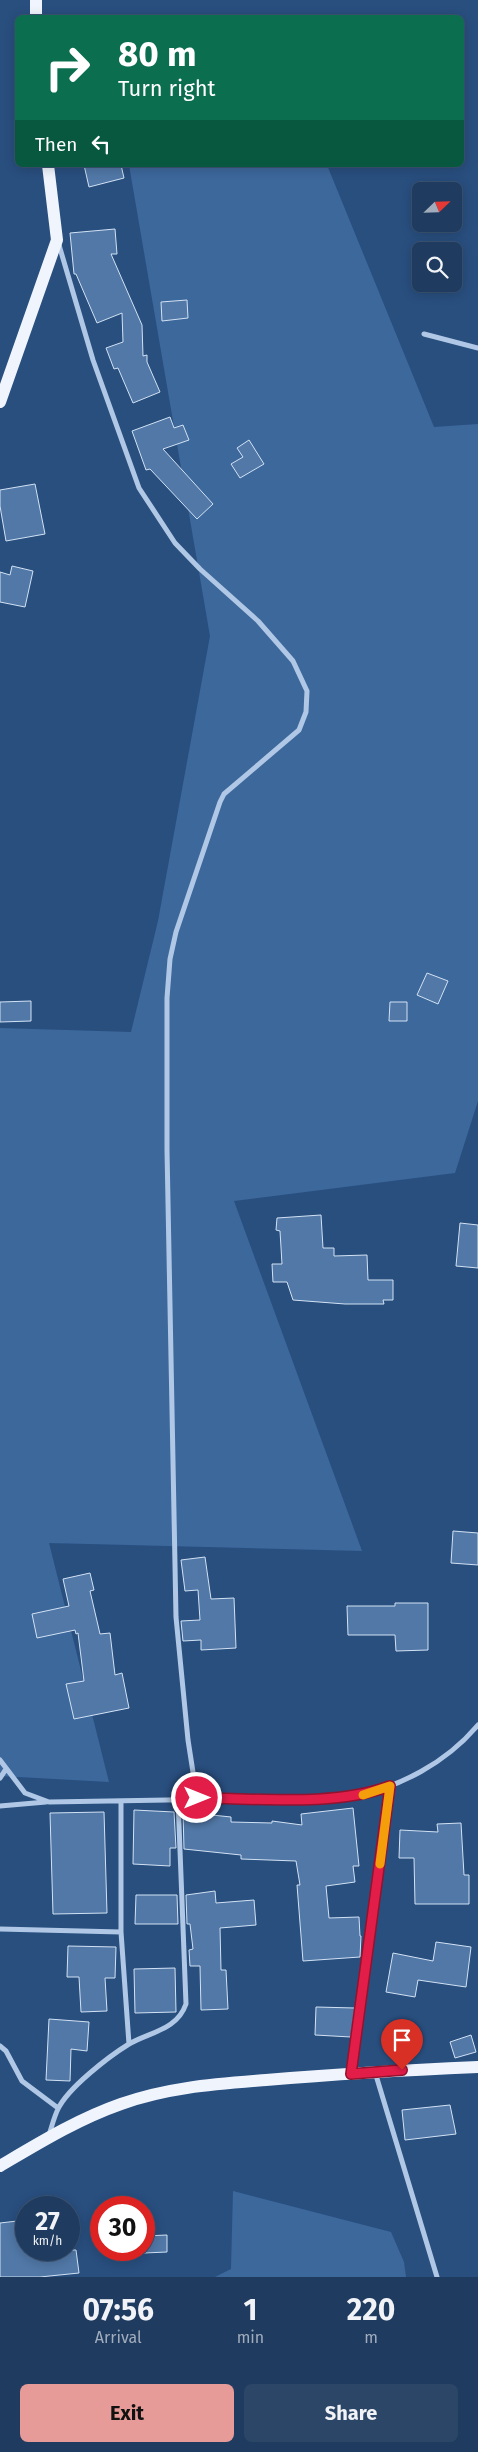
<!DOCTYPE html>
<html lang="en">
<head>
<meta charset="utf-8">
<style>
	body { margin:0; font-family:"Fira Sans",sans-serif; background:#2c4668; color:#f1f3f6; height:100vh; display:flex; flex-direction:column; font-size:19px; white-space:nowrap }
	* { box-sizing:border-box; margin:0 }
	p { font-size:16px; color:#a1adbd }
	.icon { flex:none; width:28px; height:28px; fill:none; stroke:currentColor; stroke-width:2; stroke-linecap:round; stroke-linejoin:round }
	.map { position:relative; height:2277px; overflow:hidden }
	.panel { display:flex; flex-direction:column; background:#1f3b5f; flex:1 }
	.panel>* { flex:none }
	.guide { position:absolute; left:15px; top:15px; width:449px; height:152px; border-radius:8px; box-shadow:0 2px 12px #0003,0 0 0 1px #3c5574; background:#0b6e4f; color:#fff; overflow:hidden }
	.needle { width:32px; rotate:67deg }
	.tools { position:absolute; left:412px; top:182px; display:grid; gap:10px }
	.tools a { display:grid; place-items:center; width:50px; height:50px; border-radius:8px; background:#1f3b5f; box-shadow:0 2px 12px #0003,0 0 0 1px #3c5574; font-size:25px }
	.speed { position:absolute; left:15px; top:2196px; display:flex; gap:10px; font-size:25px; font-weight:700; text-align:center }
	.speed>* { display:grid; place-content:center; width:65px; height:65px; border-radius:50%; background:#1f3b5f; box-shadow:0 2px 12px #0003,0 0 0 1px #3c5574; line-height:1 }
	.speed small { font-size:12px; font-weight:400 }
	.speed .limit { border:8px solid #d22; background:#fff; color:#111 }
	.pin { position:absolute; display:grid; place-items:center; width:42px; height:42px; color:#fff; margin:-51px -21px; border-radius:50% 50% 50% 0; rotate:-45deg; box-shadow:0 0 5px #0007 }
	.pin .icon { rotate:45deg }
	.me { position:absolute; width:55px; margin:-28px; rotate:90deg; stroke-linejoin:round; filter:drop-shadow(0 0 4px #0008) }
	.turn { display:flex; align-items:center; gap:18px; height:105px; padding:0 20px; font-size:22px }
	.turn .icon { width:65px; height:65px; stroke-width:2.5 }
	.turn b { display:block; font-size:35px; line-height:42px }
	.then { display:flex; align-items:center; height:48px; padding:0 20px; background:#0003; gap:10px; font-size:19px }
	.eta { display:flex; justify-content:space-evenly; align-items:center; height:85px; text-align:center }
	.eta b { font-size:30px; font-weight:700; line-height:35px }
	.primary-button { display:flex; gap:10px; margin-top:auto; padding:10px 20px }
	.primary-button a { flex:1; height:58px; border-radius:8px; background:#e69b98; color:#111; font-size:20px; font-weight:700; line-height:58px; text-align:center }
	.primary-button a+a { background:#2c4668; color:#f1f3f6 }
	.map>svg:first-child { display:block }
	.green { fill:#3d689c }
	.building { fill:#5178a7; stroke:#d2e2f4 }
	.lines { fill:none; stroke-linecap:round; stroke-linejoin:round }
	.minor { stroke:#b0c8e5; stroke-width:5 }
	.primary { stroke:#f0f5fd; stroke-width:12 }
	.route-casing { stroke:#92132f; stroke-width:12 }
	.route { stroke:#e11d48; stroke-width:9 }
	.slow { stroke:#f59e0b; stroke-width:9 }
</style>
</head>
<body>
<div class="map">
<svg width="478" height="2277" viewBox="0 0 478 2277">
	<rect width="100%" height="100%" fill="#294f7f"/>
	<!-- green -->
	<path class="green" d="M129,165H327L434,427L478,424V1101L455,1173L234,1201L362,1551L49,1543L109,1782L0,1776V1028L131,1032L158,921L210,636Z
		M233,2191L391,2232L404,2262L406,2277H215L231,2269Z"/>
	<!-- building -->
	<path class="building" d="M84,165H121L124,178L89,187Z
		M115,229L117,254H111L142,325L143,356L147,355V362L160,392L133,403L118,368L114,369L106,348L123,342L122,313L97,323L76,274H74L70,233Z
		M187,300L188,318L162,321L161,302Z
		M170,417L174,428L183,425L189,440L163,449L213,504L197,519L150,469L146,470L132,431Z
		M249,440L264,464L240,478L231,464L243,457L237,448Z
		M35,484L45,534L6,541L0,506V490Z
		M12,566L33,571L25,607L0,602V572L10,575Z
		M427,973L448,981L438,1004L417,995Z
		M31,1001V1021L0,1022V1002Z
		M390,1002H407V1021H389Z
		M321,1215L323,1248H334V1256L367,1255L368,1280H393V1300H383L384,1304H345L293,1300L287,1282H273L272,1264H282L280,1231L276,1230L277,1218Z
		M460,1223L478,1225V1268L456,1266Z
		M453,1531L478,1533V1565L451,1563Z
		M205,1557L211,1599L234,1598L236,1648L201,1650V1640L183,1641L181,1621L200,1620L198,1590L185,1591L181,1560Z
		M90,1573L94,1590L90,1591L100,1634L110,1633L115,1675L122,1673L129,1708L74,1719L66,1684L84,1681L78,1633L76,1634L75,1630L37,1638L32,1614L69,1606L63,1579Z
		M395,1603H428V1650L396,1651L395,1635H348L347,1606H395Z
		M353,1808L359,1866H353L355,1882L326,1886L329,1918L359,1917L360,1936H361L360,1957L303,1961L297,1885H300L296,1861L241,1859V1855L184,1849L183,1812L231,1817V1822L272,1823V1821L302,1825L301,1814Z
		M134,1810L174,1812L176,1848H170V1866L133,1864Z
		M104,1812L107,1913L53,1914L50,1813Z
		M461,1823L464,1875H469V1904H415L414,1858H399L400,1830L438,1832L437,1824Z
		M215,1891L216,1903L254,1900L256,1925L220,1928L221,1970H226L228,2009L201,2010L200,1966H190L189,1950L193,1949L190,1924H187L186,1895Z
		M136,1895H177L178,1924H135Z
		M436,1942L471,1947L466,1987L418,1980L415,1997L386,1992L393,1953L433,1961Z
		M68,1946L116,1947L115,1978H105L107,2011L81,2012L79,1977H67Z
		M175,1968L176,2012L135,2013L134,1969Z
		M316,2007L355,2008L351,2037L315,2035Z
		M49,2019L89,2022L87,2051L71,2049L70,2081L46,2080Z
		M471,2035L476,2052L455,2058L450,2042Z
		M450,2105L456,2134L405,2140L402,2110Z
		M26,2220V2250H76L79,2273L40,2277H0V2223Z
		M167,2235V2252L144,2253V2236Z"/>
	<g class="lines">
		<!-- minor -->
		<path class="minor" d="M59,245L93,360L139,488L175,543L200,569L258,621L293,661L307,691L306,712L299,730L224,794L220,802L176,932L170,959L167,998V1150L176,1617L188,1740L197,1798
			M424,334L478,348
			M0,1760L25,1793L49,1802L352,1797C400,1787 446,1763 478,1725
			M0,1778L6,1769
			M121,1802V1932L129,2044
			M0,1806L46,1802
			M0,1929L121,1932
			M0,2046L6,2051L22,2081L58,2108
			M375,2072L437,2277
			M351,2073L390,1786
			M49,2135C52,2126 54,2117 58,2109C68,2088 108,2057 129,2044C150,2032 177,2030 186,2004L178,1799"/>
		<!-- primary -->
		<path class="primary" d="M36,18V0
			M0,402L57,240L48,165
			M0,2166C39,2143 78,2119 121,2104C168,2087 217,2084 266,2080C337,2074 407,2070 478,2067"/>
	</g>
	<g class="lines">
		<defs>
			<path id="route" d="M197,1798C257,1798 333,1807 390,1786L351,2074L402,2070"/>
		</defs>
		<!-- route casing -->
		<use href="#route" class="route-casing"/>
		<!-- route -->
		<use href="#route" class="route"/>
		<!-- slow -->
		<path class="slow" d="M363,1795L390,1786L380,1864"/>
	</g>
</svg>
<div class="tools">
<a><svg class="needle" viewBox="-14 -14 28 28"><path d="M0-13l5 13h-10z" fill="#e53935"/><path d="M0 13l5-13h-10z" fill="#a1adbd"/></svg></a>
<a><svg class="icon" aria-label="search" viewBox="0 0 24 24"><circle cx="10" cy="10" r="6"/><path d="M15 15l6 6"/></svg></a>
</div>
<div class="speed"><div>27<small>km/h</small></div><div class="limit">30</div></div>
<div class="pin" style="left:402px;top:2070px;background:#d93025"><svg class="icon" aria-label="arrive" viewBox="0 0 24 24"><path d="M6 21V4h12l-3 4 3 4H6"/></svg></div>
<svg class="me" style="left:197px;top:1798px" viewBox="-20 -20 40 40"><circle r="17" fill="#e11d48" stroke="#fff" stroke-width="3"/><path d="M0-11L8 9 0 5-8 9z" fill="#fff"/></svg>
<div class="guide">
<div class="turn"><svg class="icon" aria-label="right" viewBox="0 0 24 24"><path d="M7 20v-9h11M14 6l5 5-5 5"/></svg><div><b>80 m</b>Turn right</div></div>
<div class="then">Then<svg class="icon" aria-label="left" viewBox="0 0 24 24"><path d="M17 20v-9H6M10 6l-5 5 5 5"/></svg></div>
</div>
</div>
<section class="panel">
<div class="eta">
<div><b>07:56</b><p>Arrival</p></div>
<div><b>1</b><p>min</p></div>
<div><b>220</b><p>m</p></div>
</div>
<div class="primary-button"><a>Exit</a><a>Share</a></div>
</section>
</body>
</html>
